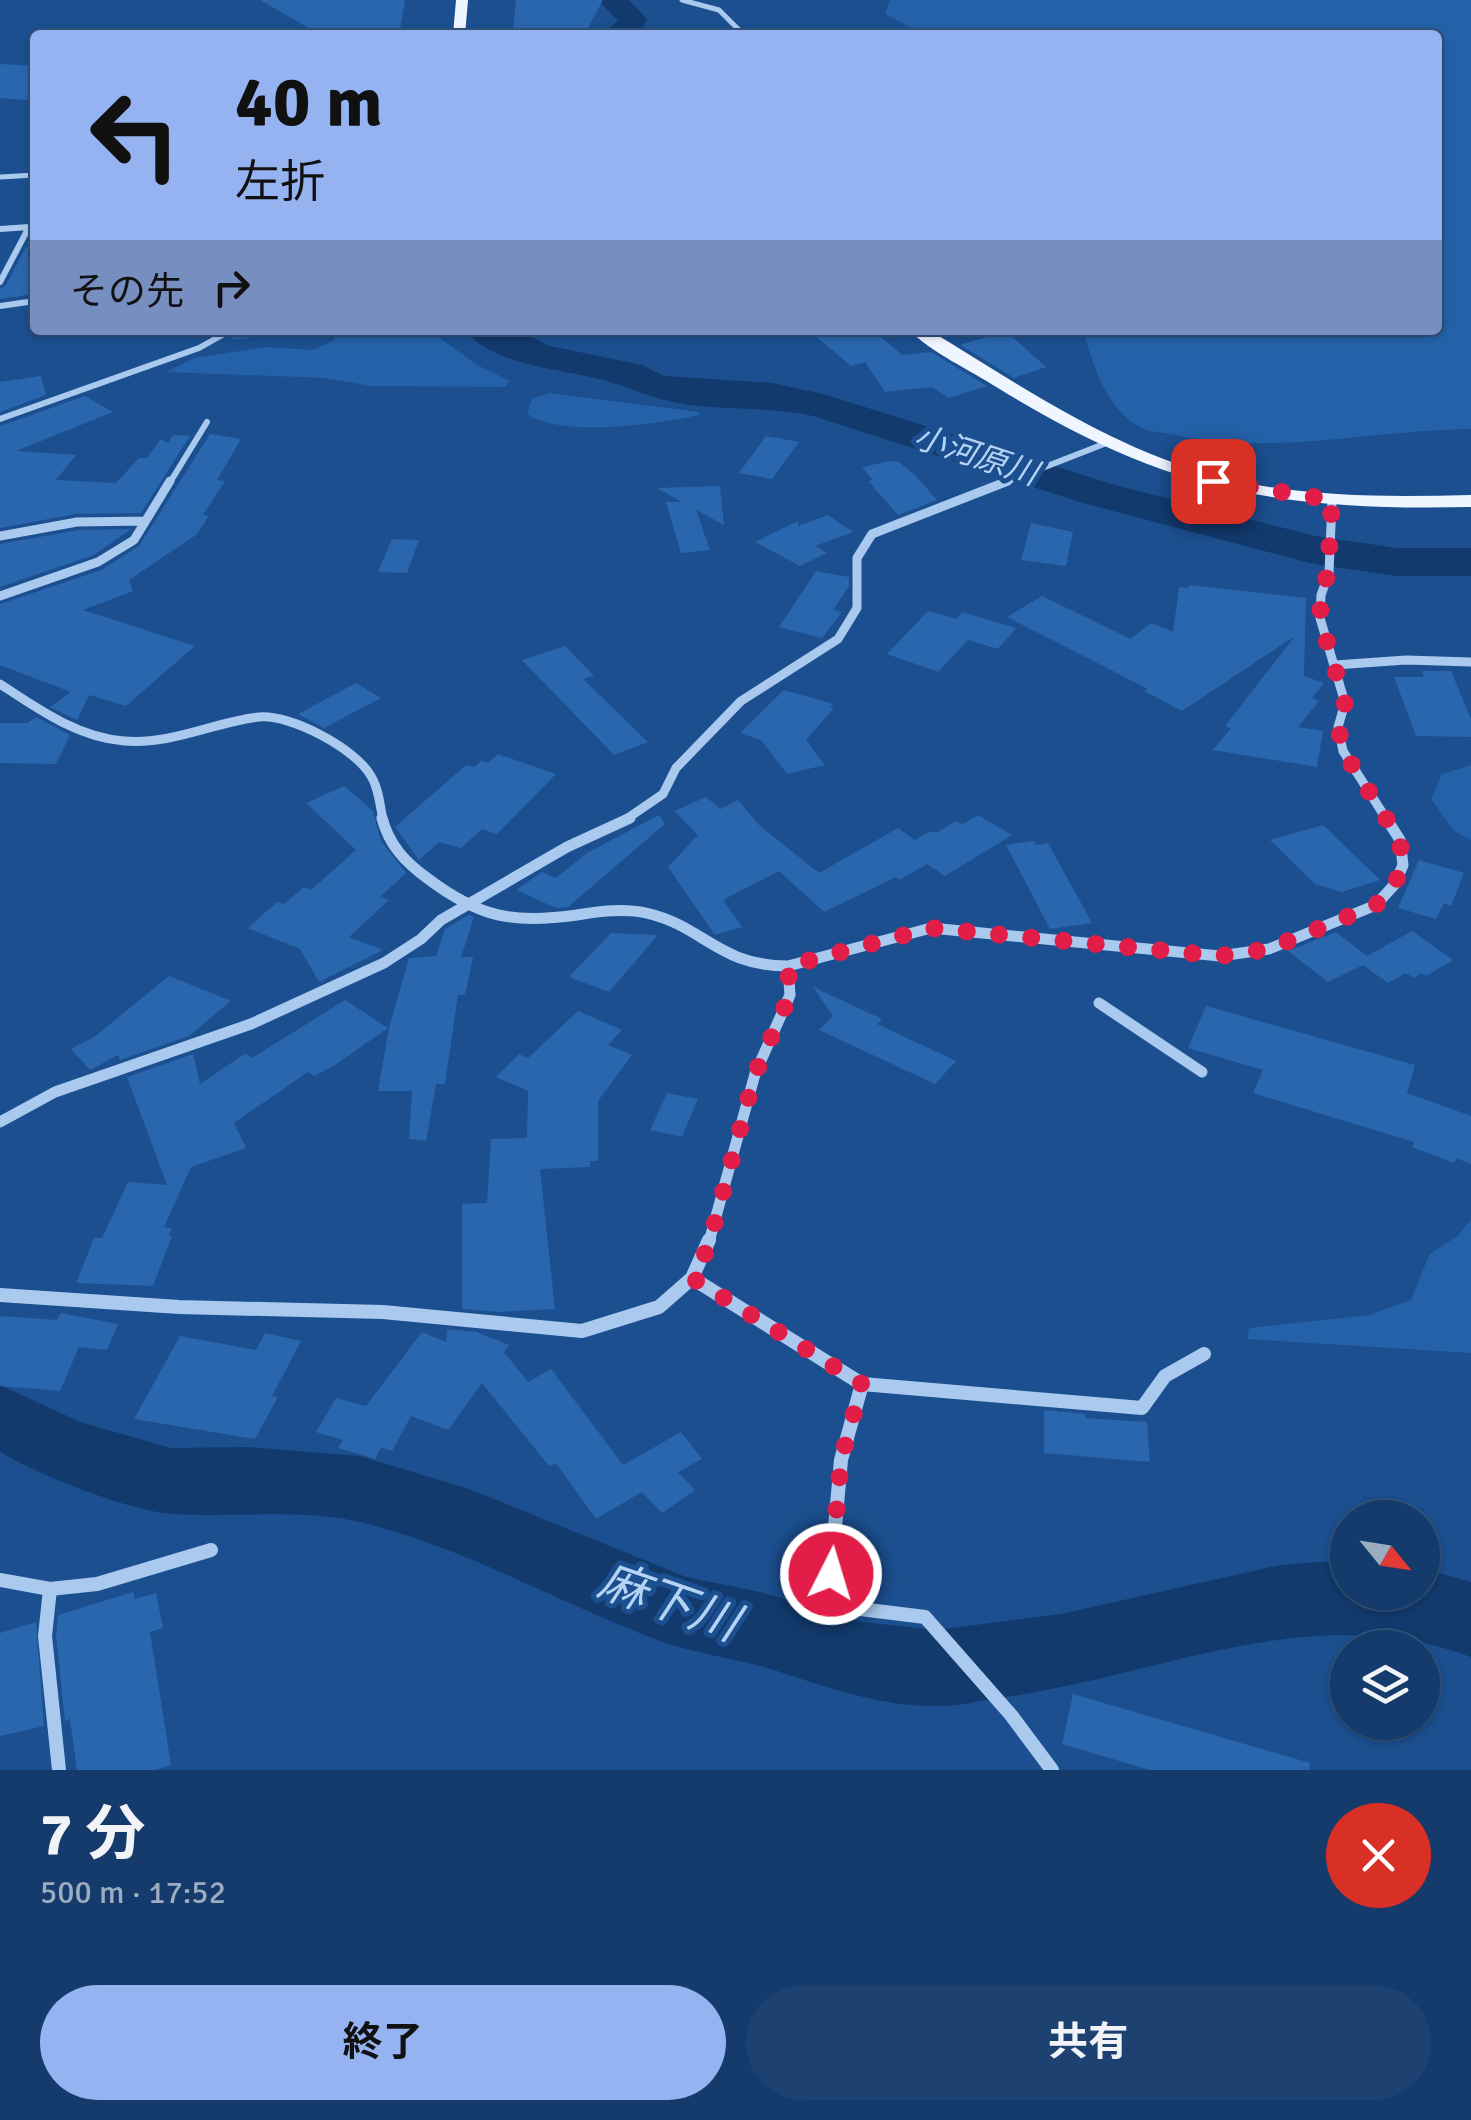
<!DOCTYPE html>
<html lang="ja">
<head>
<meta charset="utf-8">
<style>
	body { margin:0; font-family:Signika,"Noto Sans JP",sans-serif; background:#1d4271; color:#f1f3f6; height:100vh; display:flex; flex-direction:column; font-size:38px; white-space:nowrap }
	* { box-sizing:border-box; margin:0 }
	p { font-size:32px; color:#9dadc1 }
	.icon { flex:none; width:55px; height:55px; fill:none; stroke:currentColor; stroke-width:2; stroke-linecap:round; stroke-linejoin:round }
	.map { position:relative; height:1770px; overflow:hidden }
	.drawer { display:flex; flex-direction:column; background:#143b6b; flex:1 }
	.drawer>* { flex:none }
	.banner { position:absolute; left:30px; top:30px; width:1412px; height:305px; border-radius:10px; box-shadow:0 2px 8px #0004,0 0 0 2px #33557e; background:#95b2f1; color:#111; overflow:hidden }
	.needle { width:65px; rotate:120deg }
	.fabs { position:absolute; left:1330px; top:1500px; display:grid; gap:20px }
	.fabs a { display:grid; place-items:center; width:110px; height:110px; border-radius:50%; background:#143b6b; box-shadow:0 2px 8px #0004,0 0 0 2px #33557e; font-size:50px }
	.pin { position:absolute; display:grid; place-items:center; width:85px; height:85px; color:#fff; margin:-42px; border-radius:20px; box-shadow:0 5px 15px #0006 }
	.me { position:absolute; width:110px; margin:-55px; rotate:5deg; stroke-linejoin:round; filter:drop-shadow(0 0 8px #0008) }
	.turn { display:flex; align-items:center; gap:35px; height:210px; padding:0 40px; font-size:45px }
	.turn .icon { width:130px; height:130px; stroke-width:2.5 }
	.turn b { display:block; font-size:70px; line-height:85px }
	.then { display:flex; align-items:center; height:95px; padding:0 40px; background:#0003; gap:20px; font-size:38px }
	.round { display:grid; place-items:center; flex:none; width:105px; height:105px; border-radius:52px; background:#1d4271 }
	.headline { display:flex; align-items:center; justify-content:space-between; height:170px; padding:0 40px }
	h1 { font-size:60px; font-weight:700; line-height:75px }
	.cta { display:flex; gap:20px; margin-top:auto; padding:20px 40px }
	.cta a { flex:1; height:115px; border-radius:60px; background:#95b2f1; color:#111; font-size:40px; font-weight:700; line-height:115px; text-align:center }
	.cta a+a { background:#1d4271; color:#f1f3f6 }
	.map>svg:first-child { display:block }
	.green { fill:#2461a8 }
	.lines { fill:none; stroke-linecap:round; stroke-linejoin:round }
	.river { fill:#123a6d; fill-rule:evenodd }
	.building { fill:#2a66ad }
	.street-far4 { stroke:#a9c9ee; stroke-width:5 }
	.street-far3 { stroke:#a9c9ee; stroke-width:6 }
	.street-far2 { stroke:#a9c9ee; stroke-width:9 }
	.street-far1 { stroke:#a9c9ee; stroke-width:11 }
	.street { stroke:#a9c9ee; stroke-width:14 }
	.primary { fill:#f0f6ff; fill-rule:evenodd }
	.route { stroke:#e11d48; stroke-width:18; stroke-dasharray:0 32.4 }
	.labels { text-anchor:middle; stroke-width:10; stroke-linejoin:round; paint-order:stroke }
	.far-water-label { font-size:32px; font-style:italic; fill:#b5d3f5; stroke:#1b4f8f }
	.near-water-label { font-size:48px; font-style:italic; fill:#b5d3f5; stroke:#1b4f8f }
</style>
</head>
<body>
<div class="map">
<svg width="1471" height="1770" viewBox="0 0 1471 1770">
	<rect width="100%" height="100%" fill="#1b4f8f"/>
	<!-- green -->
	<path class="green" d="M890,0H1471V429C1371,430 1270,457 1170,434C1162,432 1148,432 1140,427C1106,409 1093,365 1083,330H1438V35H925L885,14Z
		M242,330H429L477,365L510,381L505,387L371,386L324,378L166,372L194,358L265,347L313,350L335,340L334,333C312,331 286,329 264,334C251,336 244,342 231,339Z
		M549,393L699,412V415C659,424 561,438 527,414L532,399Z
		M1471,765V840L1454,831L1431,799L1442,774Z
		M1471,1220V1353L1247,1339L1249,1328L1369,1315L1411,1300L1429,1255L1458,1235Z"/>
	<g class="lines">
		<!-- river -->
		<path class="river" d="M598,0H629L647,19L640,34L601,35L618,21Z
			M466,330H517L550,346L642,365L664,376L772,383L823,394L1115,485L1315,536L1397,548H1471V576H1397L1314,564L1083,503L813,416C771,407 732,410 690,405C662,401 642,393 616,384C576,369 493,369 466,330Z
			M0,1385L80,1422L171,1448L249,1447L360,1456L472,1490L686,1577L760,1592L862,1622L937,1630L1061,1614L1280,1565L1348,1560V1592H1422V1568L1471,1582V1657C1311,1597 1159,1677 998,1698C979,1701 958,1706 938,1706C881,1707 827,1687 774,1670C735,1658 694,1654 655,1639C558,1602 465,1548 364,1523C302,1508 235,1518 173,1514C125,1510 42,1476 0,1452Z"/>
	</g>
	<!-- building -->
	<path class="building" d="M260,0H402L405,1L399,35H321Z
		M516,0H603L584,35L513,32Z
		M0,64L35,66V101L0,98Z
		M26,247H35V294L0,299V289L6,285Z
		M851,330H873L902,355L931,352L987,386L949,398L931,387L885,392L865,362L851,366L817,337Z
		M1006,331L1046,367L1014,378L960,345Z
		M41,376L46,395L0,412V382Z
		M85,396L113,412L16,451L76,455L56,480L116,483L139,458H147L161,439L168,443L173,435L190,436L141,513L76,514L0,528V426Z
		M210,434L241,439L217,480L225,481L203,515L209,516L196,535L129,580L133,591L83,610L195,646L126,706L89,695L77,720L62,713L50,707L71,692L0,665V604L101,570L139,546Z
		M766,436L799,442L772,479L739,473Z
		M891,461L899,462L916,476L937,500L898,515L868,481L873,480L862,467Z
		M720,486L724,525L696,510L710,550L681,553L666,502H682L657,488Z
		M828,515L853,532L815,546L827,553L800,566L755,542L798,521V526Z
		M1031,523L1073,532L1066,566L1021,560Z
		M131,529L94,555L0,587V544L78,530Z
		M392,539L419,540L407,573L378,572Z
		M816,571L849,577V586L833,610L842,612L822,638L779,627Z
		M1189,585L1306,598L1304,676L1324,683L1312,698L1319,701L1298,727L1323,731L1317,767L1213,750L1231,728L1225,726L1295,636L1182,711L1144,691L1148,689L1007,617L1042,596L1131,639L1151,623L1173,632L1179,587L1189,588Z
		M928,611L956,619L962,612L1016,628L998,649L968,640L938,672L887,654Z
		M565,646L594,676L583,679L648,742L614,755L522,660Z
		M1422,671H1451L1471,719V737L1416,736L1394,677H1424Z
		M356,683L381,698L324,728L298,714Z
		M784,690L833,704L830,707L834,708L806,740L825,765L787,774L761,740L740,733Z
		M36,717L70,735L56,764L0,763V723H27Z
		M498,754L556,774L497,834L482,829L461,848L439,842L419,860L395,827L466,765L474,767L481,761L488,763Z
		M344,786L373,811L381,841L406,873L380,897L389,900L349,937L383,950L319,982L300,949L248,928L277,902L284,904L304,887L311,890L356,850L306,803Z
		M706,797L721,809L738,800L759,825L819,873L898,828L915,840L931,831L936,833L956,821L962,824L978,815L1012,835L945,876L927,864L900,880L896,877L824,912L779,871L723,900L742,927L715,935L668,867L698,835L674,811Z
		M659,815L665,824L568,907L556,908L516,890L542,872L556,878L587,853Z
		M1323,825L1380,880L1342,892L1315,884L1270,840Z
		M1034,841L1036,845L1048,843L1092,923L1050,929L1006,845Z
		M1419,860L1464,873L1451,906L1444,903L1436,919L1398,908Z
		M469,915L474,917L461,957H473L465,995H458L445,1084H436L426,1141L409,1139L412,1091H378L389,1028L409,958L436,956L445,929Z
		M1412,931L1453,960L1426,976L1422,973L1414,978L1406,973L1388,983L1363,965L1328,982L1288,951L1336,932L1367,956Z
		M611,933L658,935L609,992L569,977Z
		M169,976L231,1001L189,1036L120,1060L118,1055L90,1070L71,1049L94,1037Z
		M813,987L882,1019L877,1024L956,1061L935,1084L819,1030L833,1016Z
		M345,1000L388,1028L335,1065L314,1076L308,1072L234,1123L246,1148L191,1167L164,1227L172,1228L169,1236H172L153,1286L76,1283L94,1238H102L128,1182L167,1185L127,1077L193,1054L200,1084L246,1053L252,1058Z
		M1206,1006L1415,1065L1407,1093L1471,1116V1164L1456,1158L1454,1163L1412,1147L1414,1142L1253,1093L1263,1070L1188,1048Z
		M578,1011L622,1030L608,1045L632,1055L598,1101V1161H590V1167L540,1169L555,1309L498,1312L462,1309V1204L487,1203L491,1139L527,1138L528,1091L496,1077L519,1054L528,1058Z
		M667,1093L698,1099L682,1137L650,1130Z
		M61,1313L118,1324L107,1350L79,1347L60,1391L0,1386V1316L57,1320Z
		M447,1329L477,1332L509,1345L504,1352L528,1382L551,1369L623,1465L681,1432L702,1459L678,1472L695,1490L662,1513L642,1492L596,1519L556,1463L549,1466L482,1383L448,1430L411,1416L392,1451L381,1447L375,1459L338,1448L343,1440L316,1432L336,1398L366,1406L422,1332L446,1342Z
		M265,1333L301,1341L272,1396L278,1397L255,1439L134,1419L180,1336L256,1350Z
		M1044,1410L1085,1414V1418L1147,1422L1150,1462L1044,1453Z
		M133,1592L135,1599L156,1593L163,1628L150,1632L171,1765L155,1770H77L70,1719L65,1721L56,1636L58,1615Z
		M36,1622L44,1726L0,1736V1633Z
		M1073,1694L1310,1763L1309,1770H1150L1062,1744Z"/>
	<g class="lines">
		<!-- street-far4 -->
		<path class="street-far4" d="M682,0L719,10L744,35
			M0,177L35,175"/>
		<!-- street-far3 -->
		<path class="street-far3" d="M0,229L29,227L0,282
			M0,306L35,301
			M0,419L199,348L231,330
			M169,484L207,422
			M1001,484L1109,442"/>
		<!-- street-far2 -->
		<path class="street-far2" d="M1332,501L1329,573L1321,595L1320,618L1345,703L1338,727L1343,751L1387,820
			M0,536L77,522L145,521
			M0,596L98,562L134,540L170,481
			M1335,665L1406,660L1471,662
			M0,684C38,709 77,737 124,741C172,745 214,722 259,717C291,714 356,749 371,776C379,789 380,806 383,820
			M625,820L663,794L676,768L741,701L838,639L857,608V558L872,534L1008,481"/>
		<!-- street-far1 -->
		<path class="street-far1" d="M382,818C389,845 405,862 427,878C480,918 513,924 577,915C600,911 624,908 646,913C704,926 718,966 788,966
			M1099,1003L1202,1072
			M0,1122L55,1092L251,1024L384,963L421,939L441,920L567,847L630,818
			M709,1242L755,1074L790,995L788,966L931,928L1220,956L1269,949L1376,905L1395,884L1403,865L1400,840L1386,818"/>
		<!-- street -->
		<path class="street" d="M692,1278L862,1384L841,1460L828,1605L925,1617L1011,1715L1052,1770
			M0,1295L179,1307L383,1312L582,1331L659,1307L692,1278L709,1240
			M862,1384L1142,1408L1165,1376L1204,1354
			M0,1580L50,1589L45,1636L59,1770
			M50,1589L97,1584L211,1550"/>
		<!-- primary -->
		<path class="primary" d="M456,0H468L465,35H453Z
			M909,330H929C1020,385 1109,447 1213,475C1297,498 1385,497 1471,495V507C1277,511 1165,491 998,388C970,370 932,353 909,330Z"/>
	</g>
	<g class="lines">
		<!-- route -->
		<path class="route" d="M831,1574L841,1460L862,1384L692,1278L708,1248L755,1074L790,995L788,966L931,928L1220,956L1269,949L1376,905L1395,884L1402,866L1400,840L1343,751L1338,726L1345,703L1320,618L1321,595L1328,573L1332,500L1213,481"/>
	</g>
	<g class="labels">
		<!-- far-water labels -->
		<g class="far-water-label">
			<text transform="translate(976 455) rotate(18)" y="11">小河原川</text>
		</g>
		<!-- near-water labels -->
		<g class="near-water-label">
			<text transform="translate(669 1601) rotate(19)" y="17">麻下川</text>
		</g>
	</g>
</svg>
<div class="fabs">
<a><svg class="needle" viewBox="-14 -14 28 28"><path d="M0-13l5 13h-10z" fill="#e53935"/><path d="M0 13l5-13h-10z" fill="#9dadc1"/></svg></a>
<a><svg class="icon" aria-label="layers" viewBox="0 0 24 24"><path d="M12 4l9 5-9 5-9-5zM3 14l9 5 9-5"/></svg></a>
</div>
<div class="pin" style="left:1213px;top:481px;background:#d93025"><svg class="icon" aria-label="arrive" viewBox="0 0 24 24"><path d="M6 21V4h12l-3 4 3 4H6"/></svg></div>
<svg class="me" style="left:831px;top:1574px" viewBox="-20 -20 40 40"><circle r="17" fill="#e11d48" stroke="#fff" stroke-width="3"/><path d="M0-11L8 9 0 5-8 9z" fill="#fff"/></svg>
<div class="banner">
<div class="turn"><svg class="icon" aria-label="left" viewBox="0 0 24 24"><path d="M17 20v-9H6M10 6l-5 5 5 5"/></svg><div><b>40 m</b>左折</div></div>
<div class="then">その先<svg class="icon" aria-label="right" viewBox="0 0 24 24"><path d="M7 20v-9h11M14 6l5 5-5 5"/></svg></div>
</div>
</div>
<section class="drawer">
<div class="headline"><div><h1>7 分</h1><p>500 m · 17:52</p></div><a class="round" style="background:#d93025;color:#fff"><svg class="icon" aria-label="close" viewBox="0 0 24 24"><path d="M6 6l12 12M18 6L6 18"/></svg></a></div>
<div class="cta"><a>終了</a><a>共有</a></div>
</section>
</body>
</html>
